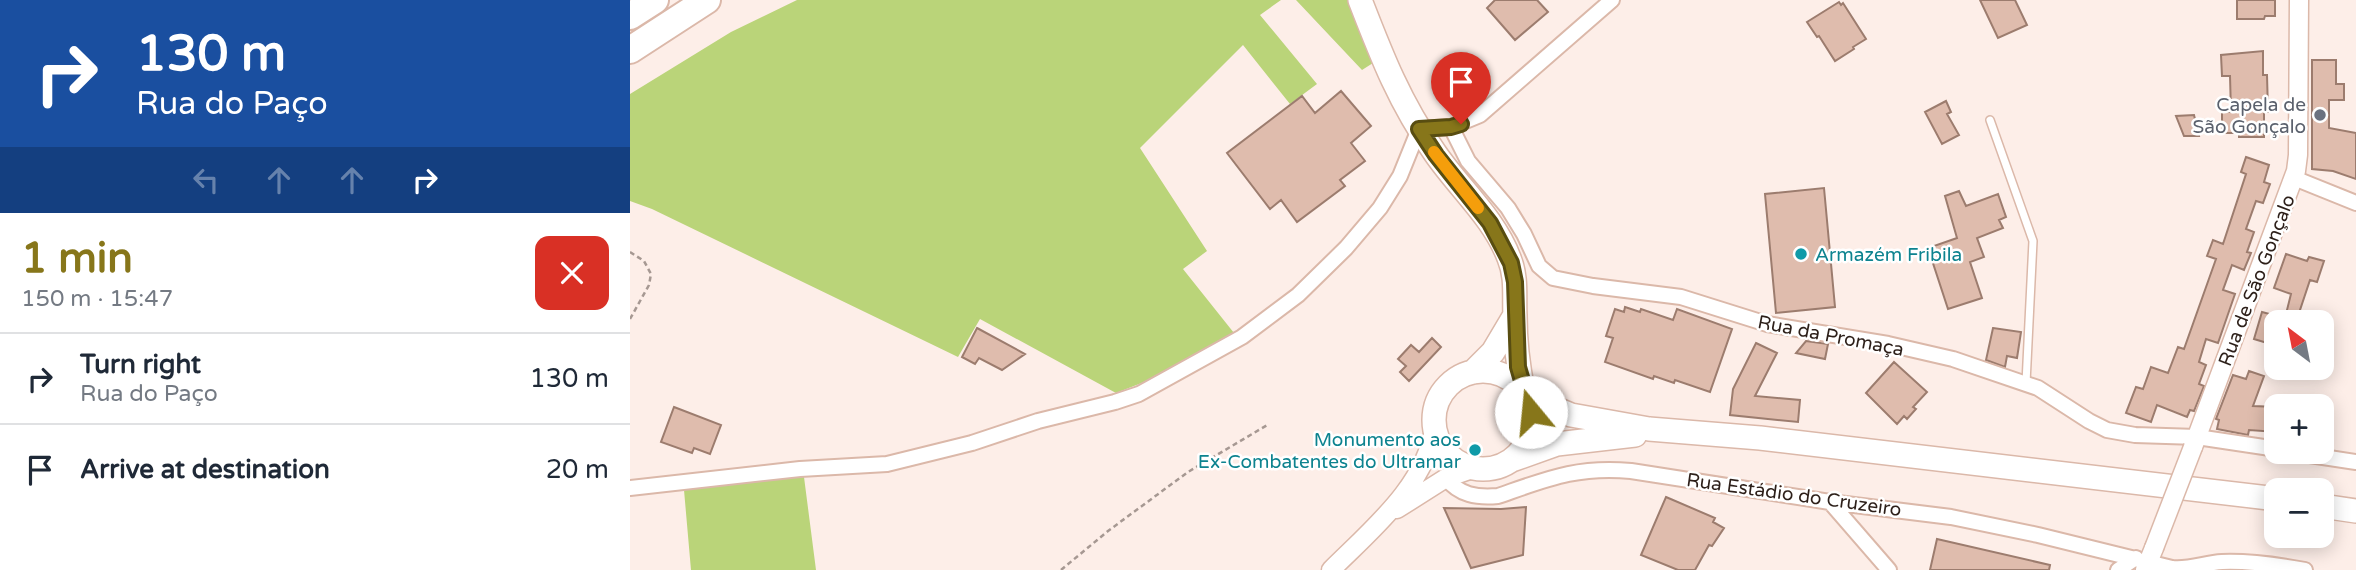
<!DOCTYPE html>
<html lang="en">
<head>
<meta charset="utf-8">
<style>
	body { margin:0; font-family:"Varela Round",sans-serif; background:#f2f2f3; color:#1f2937; height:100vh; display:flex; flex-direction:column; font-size:26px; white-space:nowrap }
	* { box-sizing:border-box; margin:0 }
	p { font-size:23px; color:#747a83 }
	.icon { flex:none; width:38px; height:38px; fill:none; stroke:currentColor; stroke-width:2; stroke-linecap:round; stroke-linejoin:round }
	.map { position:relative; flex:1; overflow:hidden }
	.side { display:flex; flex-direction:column; background:#fff; width:630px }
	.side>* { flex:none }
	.banner { background:#1a4fa0; color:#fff; overflow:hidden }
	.needle { width:46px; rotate:328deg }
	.fabs { position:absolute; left:1634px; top:310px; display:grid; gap:14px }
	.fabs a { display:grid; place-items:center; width:70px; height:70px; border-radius:14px; background:#fff; box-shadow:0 4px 18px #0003; font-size:35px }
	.pin { position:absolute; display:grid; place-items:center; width:60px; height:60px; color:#fff; margin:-72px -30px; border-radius:50% 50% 50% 0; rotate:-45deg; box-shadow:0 0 7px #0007 }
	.pin .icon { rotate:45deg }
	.me { position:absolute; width:77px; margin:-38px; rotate:343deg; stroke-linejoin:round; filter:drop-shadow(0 0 5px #0008) }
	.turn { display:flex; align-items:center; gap:24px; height:147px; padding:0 21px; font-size:32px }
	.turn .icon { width:91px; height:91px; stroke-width:2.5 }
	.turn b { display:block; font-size:49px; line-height:60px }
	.lanes { display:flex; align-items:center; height:66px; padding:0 21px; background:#0003; justify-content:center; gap:35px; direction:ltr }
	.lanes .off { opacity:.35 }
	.round { display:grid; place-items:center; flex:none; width:74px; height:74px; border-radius:14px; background:#f2f2f3 }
	.summary { display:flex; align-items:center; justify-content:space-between; height:119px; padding:0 21px }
	h1 { font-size:42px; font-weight:700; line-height:52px; color:#87761a }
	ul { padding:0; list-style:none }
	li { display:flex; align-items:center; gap:21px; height:91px; padding:0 21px; border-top:2px solid #e0e1e3 }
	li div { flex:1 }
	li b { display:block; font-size:26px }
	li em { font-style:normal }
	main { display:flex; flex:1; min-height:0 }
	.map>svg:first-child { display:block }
	.green { fill:#bad479 }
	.building { fill:#dfbcad; stroke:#9c7c6e; stroke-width:2 }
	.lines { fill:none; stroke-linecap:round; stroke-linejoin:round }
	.service-casing { stroke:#dbb8a9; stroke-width:10 }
	.minor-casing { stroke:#dbb8a9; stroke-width:18 }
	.tertiary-casing { stroke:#dbb8a9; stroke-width:21 }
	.primary-casing { stroke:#dbb8a9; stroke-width:26 }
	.motorway-casing { stroke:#dbb8a9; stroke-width:30 }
	.path { stroke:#a69892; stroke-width:2.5; stroke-dasharray:5 3.5; stroke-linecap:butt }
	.service { stroke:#fff; stroke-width:7 }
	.minor { stroke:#fff; stroke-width:14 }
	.tertiary { stroke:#fff; stroke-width:18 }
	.primary { stroke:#fff; stroke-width:23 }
	.motorway { stroke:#fff; stroke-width:26 }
	.tertiary-bridge-casing { stroke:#dbb8a9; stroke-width:21; stroke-linecap:butt }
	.tertiary-bridge { stroke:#fff; stroke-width:18 }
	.route-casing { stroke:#584d11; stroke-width:18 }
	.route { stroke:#87761a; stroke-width:12 }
	.slow { stroke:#f59e0b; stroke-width:12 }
	.worship-dot { fill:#6b7280; stroke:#fff; stroke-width:2.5 }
	.culture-dot { fill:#0f9aa8; stroke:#fff; stroke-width:2.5 }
	.labels { text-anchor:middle; stroke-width:5; stroke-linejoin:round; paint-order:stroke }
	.worship-label { font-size:19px; fill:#5b616d; stroke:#fff; text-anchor:end }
	.culture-label { font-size:19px; fill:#0d838f; stroke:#fff; text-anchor:start }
	.street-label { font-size:19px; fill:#2c1f19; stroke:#fff }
</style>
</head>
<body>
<main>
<section class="side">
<div class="banner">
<div class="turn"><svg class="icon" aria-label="right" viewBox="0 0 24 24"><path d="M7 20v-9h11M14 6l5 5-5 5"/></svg><div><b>130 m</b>Rua do Paço</div></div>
<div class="lanes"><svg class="icon off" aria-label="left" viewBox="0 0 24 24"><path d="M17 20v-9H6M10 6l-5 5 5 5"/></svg><svg class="icon off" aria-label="ahead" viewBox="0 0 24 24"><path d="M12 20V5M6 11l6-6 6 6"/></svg><svg class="icon off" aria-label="ahead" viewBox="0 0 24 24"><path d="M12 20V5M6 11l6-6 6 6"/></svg><svg class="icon" aria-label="right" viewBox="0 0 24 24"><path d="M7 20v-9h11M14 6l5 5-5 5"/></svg></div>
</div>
<div class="summary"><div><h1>1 min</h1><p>150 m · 15:47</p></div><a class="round" style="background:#d93025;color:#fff"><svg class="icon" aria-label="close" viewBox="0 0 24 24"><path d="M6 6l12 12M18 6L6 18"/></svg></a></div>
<ul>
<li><svg class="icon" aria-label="right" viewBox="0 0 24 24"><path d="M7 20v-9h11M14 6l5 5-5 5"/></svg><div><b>Turn right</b><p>Rua do Paço</p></div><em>130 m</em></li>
<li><svg class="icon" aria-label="arrive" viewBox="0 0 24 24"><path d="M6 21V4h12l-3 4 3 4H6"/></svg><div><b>Arrive at destination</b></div><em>20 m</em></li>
</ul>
</section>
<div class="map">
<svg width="1726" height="570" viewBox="0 0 1726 570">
	<rect width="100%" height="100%" fill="#fdeee8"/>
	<!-- green -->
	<path class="green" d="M167,0H651L630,15L687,84L660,104L613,45L510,148L577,251L553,269L604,333L532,375L486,393L350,319L328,357L22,209L0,201V94L101,32Z
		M666,0H720L743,63L732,70Z
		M174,477L186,570H61L54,490L110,482Z"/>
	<!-- building -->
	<path class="building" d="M865,0H907L918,12L885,40L857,8Z
		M1350,0H1385L1397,25L1368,38Z
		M1607,0H1645V16H1635L1634,19H1607Z
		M1209,2L1211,5L1213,3L1236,39L1223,47L1224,49L1205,61L1189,36L1187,37L1177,22Z
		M1633,51V75H1637L1638,112H1634V137H1609V133H1592V112H1601L1600,76H1592L1591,55Z
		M1682,60H1706V84H1714V100H1699V128L1726,133V179L1703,171L1682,169Z
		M711,91L741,126L721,143L735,161L710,180L715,186L667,222L651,200L640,209L597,153L672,96L685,113Z
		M1316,101L1321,112L1317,114L1329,135L1312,144L1295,112Z
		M1564,115L1569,136H1554L1546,116Z
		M1616,157L1639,165L1634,182L1640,184L1633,203L1626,201L1616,229L1624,232L1617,252L1621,253L1614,270L1602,265L1593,290L1605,294L1588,343L1576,339L1569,362L1576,365L1569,384L1574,386L1564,411L1560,410L1557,417L1527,405L1521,422L1496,413L1506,387L1513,389L1521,367L1538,373L1548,347L1554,349L1586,259L1577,256L1583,240L1593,244L1616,174L1611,172Z
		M1194,188L1205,307L1146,313L1135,194Z
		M1329,191L1336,206L1368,194L1376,217L1369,220L1373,228L1347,238L1354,257L1340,262L1352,298L1318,309L1298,248L1327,238L1315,196Z
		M1656,254L1677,261L1679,257L1694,261L1687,282L1680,280L1666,322H1654L1661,294L1644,288Z
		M995,307L1010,312L1011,309L1043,320L1047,309L1102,329L1080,392L1045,380L1044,383L1024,376L1023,379L975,362L983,338L976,336L985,309L994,312Z
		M1632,312L1647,316V346L1624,339Z
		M347,328L395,354L372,370L349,358L345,364L332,357Z
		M1363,328L1391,332L1387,358L1377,356L1375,367L1356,360Z
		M802,338L811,347L779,381L770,372L776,366L768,359L781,345L789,352Z
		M1176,341L1198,344L1195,359L1166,353Z
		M1126,343L1147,353L1125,396L1170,400L1168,422L1100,415L1103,389Z
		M1264,362L1297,392L1283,407L1286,409L1277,419L1274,416L1267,424L1236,393Z
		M1619,371L1634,376L1623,406L1647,407V432L1619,430L1618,435L1587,429L1589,420L1586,419L1603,375L1616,379Z
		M44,407L91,425L80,454L64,448L62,453L31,442Z
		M1036,497L1085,518L1083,522L1094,528L1082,546L1079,545L1065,570H1048L1011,555Z
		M896,507L893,555L841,568L814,508L871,509Z
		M1307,539L1420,565L1419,570H1300Z"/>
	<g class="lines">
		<defs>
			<path id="service" d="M1360,120L1403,241L1396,383"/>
			<path id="minor" d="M821,127L838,161L878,208L894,234L909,266L923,278L963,286L1051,297L1137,324L1258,344L1323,359L1408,388L1459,421L1477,430L1505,435L1567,437L1647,449
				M1664,178L1726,203
				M1660,452L1726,462
				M816,478C829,495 847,498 868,496C917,479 947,466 1001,471L1200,502L1321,517L1408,535L1542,568C1559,570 1575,563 1592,562C1619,561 1648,565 1675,570
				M0,488L170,469L257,464L342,443L408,421L485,402L509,394L612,337L668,295L716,248L750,208L770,176L789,129L821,127L850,115L982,0
				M1200,502L1259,570
				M1488,570L1506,558"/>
			<path id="tertiary" d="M1563,447L1666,171L1668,155L1669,0
				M767,509L816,478L845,468
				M701,570C742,529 796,486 805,425
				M1515,570L1524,548"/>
			<path id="primary" d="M730,0C752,57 770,103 805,153C829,188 864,218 879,258C887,277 884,296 885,316C885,341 888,366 893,391
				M804 420a49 49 0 1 1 98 0a49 49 0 1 1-98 0Z
				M843,372L863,352L885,315
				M896,396L941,415L1019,429L1130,438L1647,499
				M882,460L927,444L1005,435
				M1692,506L1726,511"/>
			<path id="motorway" d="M0,16L25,0
				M0,50L77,0"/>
		</defs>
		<!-- service casing -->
		<use href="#service" class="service-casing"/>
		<!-- minor casing -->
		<use href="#minor" class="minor-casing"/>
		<!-- tertiary casing -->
		<use href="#tertiary" class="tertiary-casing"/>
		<!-- primary casing -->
		<use href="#primary" class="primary-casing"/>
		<!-- motorway casing -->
		<use href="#motorway" class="motorway-casing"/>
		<!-- path -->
		<path class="path" d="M0,252L14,261L21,274L19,285L0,319
			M431,570L478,531L558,472L639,424"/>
		<!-- service -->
		<use href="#service" class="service"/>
		<!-- minor -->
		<use href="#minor" class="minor"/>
		<!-- tertiary -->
		<use href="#tertiary" class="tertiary"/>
		<!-- primary -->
		<use href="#primary" class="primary"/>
		<!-- motorway -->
		<use href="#motorway" class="motorway"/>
		<defs>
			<path id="tertiary-bridge" d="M1524,548L1563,447"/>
		</defs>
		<!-- tertiary-bridge casing -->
		<use href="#tertiary-bridge" class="tertiary-bridge-casing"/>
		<!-- tertiary-bridge -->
		<use href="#tertiary-bridge" class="tertiary-bridge"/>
	</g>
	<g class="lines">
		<defs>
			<path id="route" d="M831,124L821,127L789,129L806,155L860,223L881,263L885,282L888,367L901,412"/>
		</defs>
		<!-- route casing -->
		<use href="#route" class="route-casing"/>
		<!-- route -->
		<use href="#route" class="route"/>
		<!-- slow -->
		<path class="slow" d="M804,152L848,208"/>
	</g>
	<!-- markers -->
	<circle class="worship-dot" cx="1690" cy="115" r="7"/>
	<g class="culture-dot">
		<circle cx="1171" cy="254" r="7"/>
		<circle cx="845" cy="450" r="7"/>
	</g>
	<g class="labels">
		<!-- worship labels -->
		<g class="worship-label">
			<text x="1676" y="111">Capela de<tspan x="1676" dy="22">São Gonçalo</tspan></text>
		</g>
		<!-- culture labels -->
		<g class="culture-label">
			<text x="1185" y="261">Armazém Fribila</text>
			<text x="831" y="446" text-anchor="end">Monumento aos<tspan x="831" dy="22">Ex-Combatentes do Ultramar</tspan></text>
		</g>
		<!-- street labels -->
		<g class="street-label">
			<text transform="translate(1626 280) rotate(-69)" y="7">Rua de São Gonçalo</text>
			<text transform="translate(1201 335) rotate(11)" y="7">Rua da Promaça</text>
			<text transform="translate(1164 494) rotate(8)" y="7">Rua Estádio do Cruzeiro</text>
		</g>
	</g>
</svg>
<div class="fabs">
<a><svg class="needle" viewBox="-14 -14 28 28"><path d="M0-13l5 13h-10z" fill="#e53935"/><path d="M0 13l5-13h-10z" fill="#747a83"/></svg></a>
<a>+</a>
<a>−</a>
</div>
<div class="pin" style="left:831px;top:124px;background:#d93025"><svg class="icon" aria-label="arrive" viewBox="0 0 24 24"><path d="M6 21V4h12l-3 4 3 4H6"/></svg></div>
<svg class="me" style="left:901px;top:412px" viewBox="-20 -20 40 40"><circle r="19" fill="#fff"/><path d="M0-13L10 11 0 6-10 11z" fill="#87761a"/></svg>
</div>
</main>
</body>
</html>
